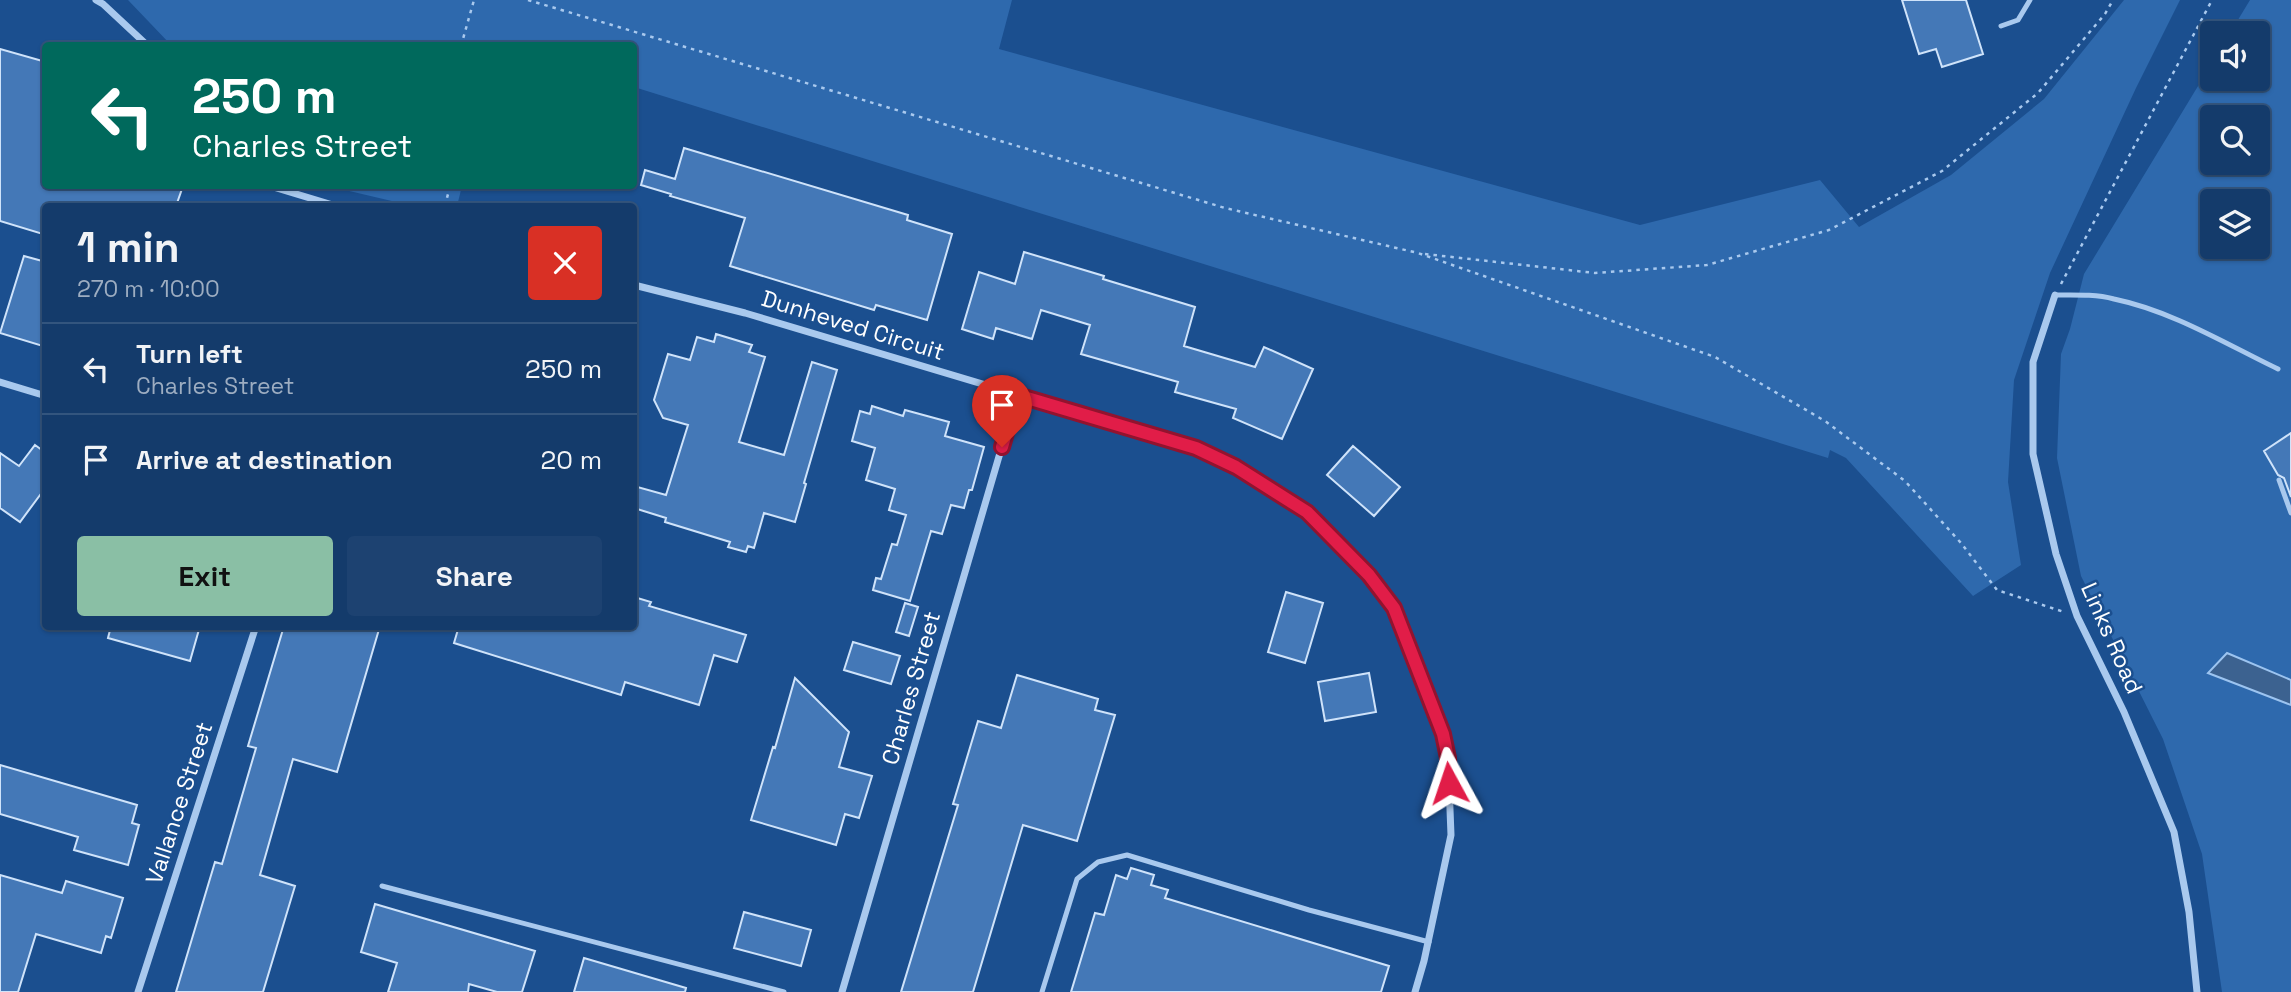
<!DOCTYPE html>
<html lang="en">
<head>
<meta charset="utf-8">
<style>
	body { margin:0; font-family:"Space Grotesk",sans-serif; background:#1d4271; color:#f1f3f6; height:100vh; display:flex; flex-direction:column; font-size:26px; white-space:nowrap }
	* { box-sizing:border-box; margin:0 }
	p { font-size:23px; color:#9dadc1 }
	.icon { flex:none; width:38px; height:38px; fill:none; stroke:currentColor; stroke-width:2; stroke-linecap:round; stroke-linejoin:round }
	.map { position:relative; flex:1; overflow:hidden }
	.drawer { position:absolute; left:42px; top:203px; width:595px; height:427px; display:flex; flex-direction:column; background:#143b6b; border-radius:7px; box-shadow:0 2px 5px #0004,0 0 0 2px #33557e }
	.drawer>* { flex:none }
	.top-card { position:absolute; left:42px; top:42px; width:595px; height:147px; border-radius:7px; box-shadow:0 2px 5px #0004,0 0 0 2px #33557e; background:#00695c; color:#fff; overflow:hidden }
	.controls { position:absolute; left:2200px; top:21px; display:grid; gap:14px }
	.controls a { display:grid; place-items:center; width:70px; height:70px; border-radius:7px; background:#143b6b; box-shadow:0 2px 5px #0004,0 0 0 2px #33557e; font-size:35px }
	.pin { position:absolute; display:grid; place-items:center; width:60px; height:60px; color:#fff; margin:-72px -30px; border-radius:50% 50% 50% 0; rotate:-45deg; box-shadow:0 0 7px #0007 }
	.pin .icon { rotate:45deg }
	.me { position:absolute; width:77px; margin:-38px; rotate:355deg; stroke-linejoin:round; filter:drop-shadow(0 0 5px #0008) }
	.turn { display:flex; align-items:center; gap:24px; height:147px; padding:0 35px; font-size:32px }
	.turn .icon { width:91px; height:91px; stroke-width:2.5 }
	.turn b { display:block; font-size:49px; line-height:60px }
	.round { display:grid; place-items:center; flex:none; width:74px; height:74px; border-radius:7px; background:#1d4271 }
	.headline { display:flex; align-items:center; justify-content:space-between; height:119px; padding:0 35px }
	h1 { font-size:42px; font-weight:800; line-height:52px }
	.cta { display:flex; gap:14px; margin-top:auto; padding:14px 35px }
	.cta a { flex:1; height:80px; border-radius:7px; background:#8abfa5; color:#111; font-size:28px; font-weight:800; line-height:80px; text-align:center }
	.cta a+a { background:#1d4271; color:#f1f3f6 }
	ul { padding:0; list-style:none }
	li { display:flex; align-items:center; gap:21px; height:91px; padding:0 35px; border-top:2px solid #33557e }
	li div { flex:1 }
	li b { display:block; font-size:26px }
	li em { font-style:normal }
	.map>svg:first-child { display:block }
	.green { fill:#2e69ad; fill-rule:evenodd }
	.water { fill:#3c6290; stroke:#9cc4f0; stroke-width:2 }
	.building { fill:#4478b7; stroke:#cfe3fa; stroke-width:2 }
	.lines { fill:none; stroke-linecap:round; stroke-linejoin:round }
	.path { stroke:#a9c9ee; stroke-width:2.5; stroke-dasharray:3.5 5; stroke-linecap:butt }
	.service { stroke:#a9c9ee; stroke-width:5 }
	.minor { stroke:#a9c9ee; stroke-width:7 }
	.route-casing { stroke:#92132f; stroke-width:18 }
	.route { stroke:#e11d48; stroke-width:12 }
	.labels { text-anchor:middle; stroke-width:5; stroke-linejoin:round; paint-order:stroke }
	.street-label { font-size:23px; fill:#fff; stroke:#1b4f8f }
</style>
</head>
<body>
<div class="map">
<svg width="2291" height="992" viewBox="0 0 2291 992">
	<rect width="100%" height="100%" fill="#1b4f8f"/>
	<!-- green -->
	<path class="green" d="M128,0H1012L999,49L1640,225L1820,180L1859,227L1951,175L2044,99L2124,0H2180L2136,88L2050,273L2014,380L2008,482L2021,565L1973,596L1846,458L1830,450L1828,458L634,87V46L171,45Z
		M2250,0H2291V992H2222L2202,854L2163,739L2081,576L2057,458L2061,354L2070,329L2084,274L2212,63V79H2258V33H2230ZM2212,117H2258V163H2212ZM2212,201H2258V247H2212Z
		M328,186H462L457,206H413Z"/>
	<!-- water -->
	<path class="water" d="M2227,653L2291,680V705L2208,673Z"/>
	<!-- building -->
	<path class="building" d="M1902,0H1966L1983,54L1942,67L1936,49L1919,54Z
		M0,49L46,62V186H183L176,206H46V235L0,221Z
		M684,148L908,215L907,220L952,234L927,320L876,305L874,310L730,266L745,218L670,196L671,194L641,185L645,170L675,179Z
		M1024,252L1104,276L1103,279L1195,307L1184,346L1255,367L1264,347L1313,369L1282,439L1233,418L1236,409L1175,392L1178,382L1081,354L1090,325L1041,310L1032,339L996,328L993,339L962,329L979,272L1015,284Z
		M24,256L46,262V347L0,333Z
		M716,334L752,345L749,352L765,357L739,442L784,455L812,362L837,370L804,483L806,484L795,522L764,513L754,548L748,546L746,552L728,547L730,542L665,522L666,518L634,508V486L666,495L688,425L663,418L654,400L668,354L690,360L697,337L714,342Z
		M872,406L903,416L905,410L949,422L945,436L984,447L972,490H969L964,508L951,505L942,534L931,531L910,601L873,590L876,578L881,579L892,544L897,545L906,515L889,510L895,489L866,480L875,448L852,441L860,411L870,414Z
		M2291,433V497L2284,478L2278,475L2264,451Z
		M35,445L46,453V487L20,522L0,508V453L19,466Z
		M1353,446L1400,487L1374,516L1327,475Z
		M1286,592L1323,603L1305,663L1268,652Z
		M634,597L651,602L649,606L746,635L737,662L714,655L699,705L625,682L621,695L454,643L459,626H634Z
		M905,603L918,607L909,636L896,632Z
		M111,626H200L190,661L108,638Z
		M284,626H380L337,772L293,759L260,875L295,886L263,992H176L215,862L222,864L256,748L248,746Z
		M853,642L900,656L891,684L844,670Z
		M1369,673L1376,712L1325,721L1318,682Z
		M1017,675L1098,699L1095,710L1115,715L1077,841L1023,825L973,992H901L958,805L953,804L978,721L1001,728Z
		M795,678L849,732L839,767L872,776L859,818L845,814L836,845L751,820L773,747L775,748Z
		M0,765L137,805L132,823L139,825L128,865L74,850L78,837L0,814Z
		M1131,868L1154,875L1151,885L1168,890L1165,898L1389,966L1381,992H1071L1095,913L1104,915L1116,875L1127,879Z
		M0,875L62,893L66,881L123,898L111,938L106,936L101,953L36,934L18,992H0Z
		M375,904L535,951L522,992H497L469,984L468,992H388L397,963L361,952Z
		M744,912L811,930L801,966L734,948Z
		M584,958L686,988L685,992H574Z"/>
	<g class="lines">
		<!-- path -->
		<path class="path" d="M528,0L1225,208L1418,253L1715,357L1825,421L1905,481L1961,543L1997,590L2064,612
			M461,46L474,0
			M445,206L450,186
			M1425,254L1595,273L1707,265L1829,230L1942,171L2038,93L2105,14L2113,0
			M2061,284L2212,0"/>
		<!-- service -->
		<path class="service" d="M2001,26L2018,20L2030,0
			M2055,295C2075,295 2095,294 2114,299C2172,311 2226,344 2278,369
			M2279,480L2291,513
			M382,886L784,992
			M1042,992L1077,879L1098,862L1127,855L1309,910L1429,942"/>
		<!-- minor -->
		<path class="minor" d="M96,0L103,4L148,46
			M270,186L336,206
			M634,285L745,313L1196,448L1236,467L1307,512L1369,575L1393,608L1443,734L1448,758L1451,835L1424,961L1415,992
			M2055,295L2033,362V454L2056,554L2077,616L2124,712L2174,832L2189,912L2197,992
			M0,382L46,396
			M138,992L256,626
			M842,992L1017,395"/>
	</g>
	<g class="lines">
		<defs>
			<path id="route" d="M1002,447L1017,395L1196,448L1236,467L1307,512L1369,575L1394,608L1443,734L1448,758L1449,783"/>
		</defs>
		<!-- route casing -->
		<use href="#route" class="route-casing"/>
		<!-- route -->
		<use href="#route" class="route"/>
	</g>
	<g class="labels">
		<!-- street labels -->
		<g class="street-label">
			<text transform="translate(853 325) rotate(17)" y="8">Dunheved Circuit</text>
			<text transform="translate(2112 638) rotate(66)" y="8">Links Road</text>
			<text transform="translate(911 688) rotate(-74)" y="8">Charles Street</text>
			<text transform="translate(179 803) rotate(-72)" y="8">Vallance Street</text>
		</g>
	</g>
</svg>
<div class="controls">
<a><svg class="icon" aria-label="sound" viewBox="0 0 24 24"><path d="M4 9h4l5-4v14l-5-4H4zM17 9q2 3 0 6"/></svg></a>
<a><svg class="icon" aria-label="search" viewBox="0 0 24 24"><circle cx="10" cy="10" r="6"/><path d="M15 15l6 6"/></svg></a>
<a><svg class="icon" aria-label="layers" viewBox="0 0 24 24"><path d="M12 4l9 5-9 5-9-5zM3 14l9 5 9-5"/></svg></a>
</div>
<div class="pin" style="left:1002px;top:447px;background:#d93025"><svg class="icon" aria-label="arrive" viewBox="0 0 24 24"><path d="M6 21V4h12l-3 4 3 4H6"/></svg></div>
<svg class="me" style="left:1449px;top:783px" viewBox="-20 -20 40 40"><path d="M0-17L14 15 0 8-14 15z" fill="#e11d48" stroke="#fff" stroke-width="4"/></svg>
<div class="top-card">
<div class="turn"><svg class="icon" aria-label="left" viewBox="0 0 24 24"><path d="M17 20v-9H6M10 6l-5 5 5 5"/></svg><div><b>250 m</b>Charles Street</div></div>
</div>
<section class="drawer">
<div class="headline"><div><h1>1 min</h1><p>270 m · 10:00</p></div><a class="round" style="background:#d93025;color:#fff"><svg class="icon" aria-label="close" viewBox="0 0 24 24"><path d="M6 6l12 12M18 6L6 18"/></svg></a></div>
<ul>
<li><svg class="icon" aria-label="left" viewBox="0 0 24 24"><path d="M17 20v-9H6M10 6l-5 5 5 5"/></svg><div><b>Turn left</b><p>Charles Street</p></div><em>250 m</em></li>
<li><svg class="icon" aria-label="arrive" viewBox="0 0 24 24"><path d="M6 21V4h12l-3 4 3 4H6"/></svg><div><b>Arrive at destination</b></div><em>20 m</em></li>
</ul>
<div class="cta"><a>Exit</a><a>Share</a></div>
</section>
</div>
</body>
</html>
